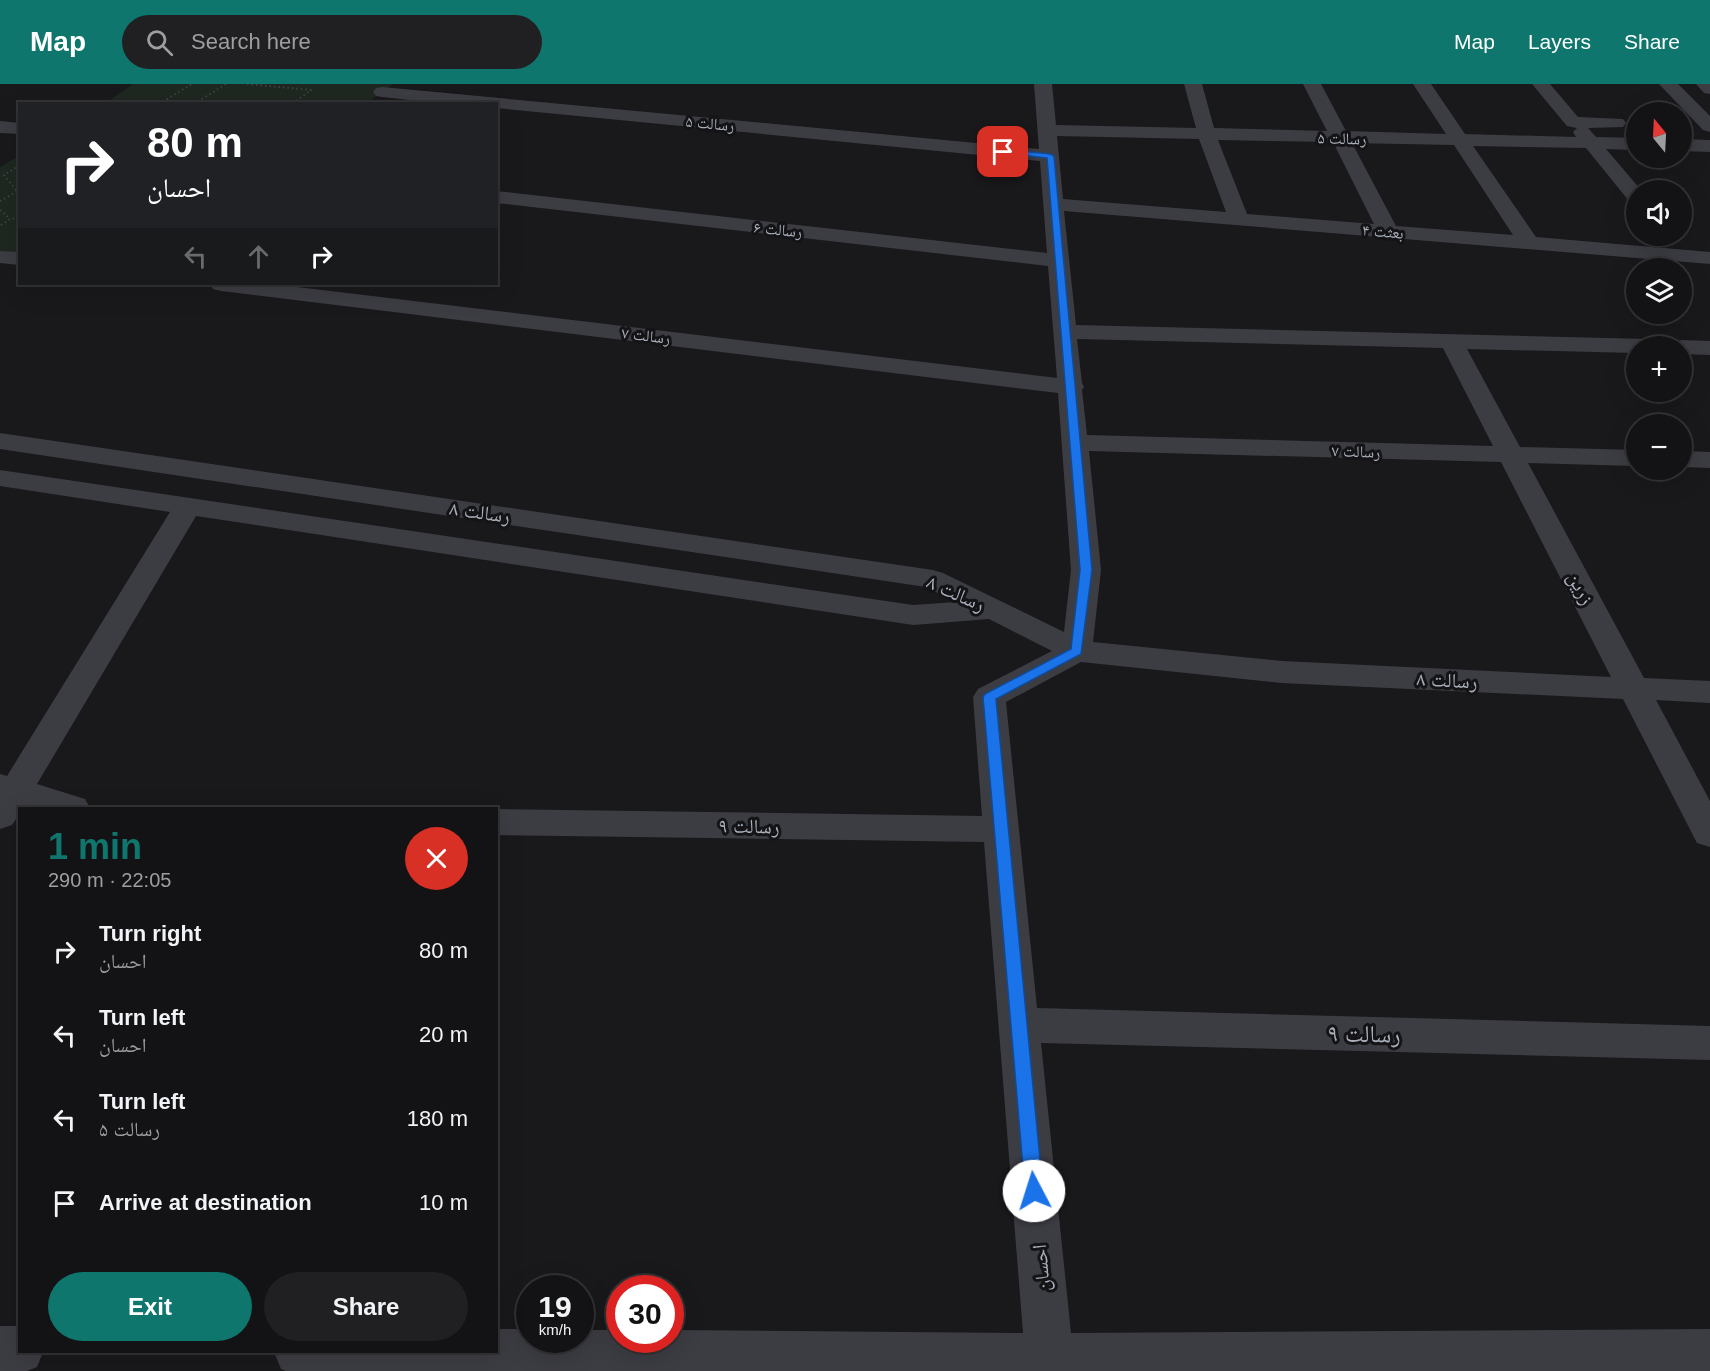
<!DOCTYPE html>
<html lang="en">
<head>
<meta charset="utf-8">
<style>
	body { margin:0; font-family:Helvetica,"Noto Naskh Arabic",sans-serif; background:#202022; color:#f1f3f6; height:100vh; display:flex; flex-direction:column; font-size:22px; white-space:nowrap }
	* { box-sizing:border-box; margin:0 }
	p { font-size:20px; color:#9d9ea0 }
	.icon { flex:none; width:33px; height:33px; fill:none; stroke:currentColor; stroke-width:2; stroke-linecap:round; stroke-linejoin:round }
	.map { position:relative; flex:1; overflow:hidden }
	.panel { position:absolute; left:18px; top:723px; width:480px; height:546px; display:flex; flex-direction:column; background:#131315; border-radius:0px; box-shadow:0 6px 24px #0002,0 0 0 2px #323234 }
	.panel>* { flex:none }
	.banner { position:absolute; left:18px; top:18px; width:480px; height:183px; border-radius:0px; box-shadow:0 6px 24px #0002,0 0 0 2px #323234; background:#202124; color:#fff; overflow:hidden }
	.needle { width:39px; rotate:342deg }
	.controls { position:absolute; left:1626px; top:18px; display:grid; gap:12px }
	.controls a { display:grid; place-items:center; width:66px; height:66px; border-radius:50%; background:#131315; box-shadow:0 6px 24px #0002,0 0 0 2px #323234; font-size:30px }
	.speed { position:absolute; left:516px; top:1191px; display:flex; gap:12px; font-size:30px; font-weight:700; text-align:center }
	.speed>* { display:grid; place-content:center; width:78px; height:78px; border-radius:50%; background:#131315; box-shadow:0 6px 24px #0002,0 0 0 2px #323234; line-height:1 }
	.speed small { font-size:15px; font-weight:400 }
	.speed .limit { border:9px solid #d22; background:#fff; color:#111 }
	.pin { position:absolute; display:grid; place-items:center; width:51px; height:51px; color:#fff; margin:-26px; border-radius:12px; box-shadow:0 3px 9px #0006 }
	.me { position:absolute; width:66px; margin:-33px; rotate:355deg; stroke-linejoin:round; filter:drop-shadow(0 0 4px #0008) }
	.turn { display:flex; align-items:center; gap:21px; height:126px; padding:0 30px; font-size:27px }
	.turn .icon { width:78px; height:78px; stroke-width:2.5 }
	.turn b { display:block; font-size:42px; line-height:51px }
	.lanes { display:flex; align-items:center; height:57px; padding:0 30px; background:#0003; justify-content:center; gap:30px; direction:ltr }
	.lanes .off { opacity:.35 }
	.round { display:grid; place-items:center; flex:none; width:63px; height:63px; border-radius:32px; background:#202022 }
	.head { display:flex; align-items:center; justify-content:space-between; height:102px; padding:0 30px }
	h1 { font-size:36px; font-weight:700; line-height:45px; color:#0f766e }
	.cta { display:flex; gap:12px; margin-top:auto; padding:12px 30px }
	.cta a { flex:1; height:69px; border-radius:36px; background:#0f766e; color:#fff; font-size:24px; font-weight:700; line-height:69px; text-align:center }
	.cta a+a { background:#202022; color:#f1f3f6 }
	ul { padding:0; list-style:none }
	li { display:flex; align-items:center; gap:18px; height:84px; padding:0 30px }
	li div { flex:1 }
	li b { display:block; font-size:22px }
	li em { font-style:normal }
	header { display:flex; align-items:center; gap:36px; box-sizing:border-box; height:84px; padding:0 30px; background:#0f766e; color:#fff }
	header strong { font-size:28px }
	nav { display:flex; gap:33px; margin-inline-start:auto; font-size:21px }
	.search { width:420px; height:54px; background:#202022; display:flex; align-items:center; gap:15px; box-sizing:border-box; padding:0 21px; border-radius:33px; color:#9d9ea0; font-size:22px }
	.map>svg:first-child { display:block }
	.green { fill:#1e2720 }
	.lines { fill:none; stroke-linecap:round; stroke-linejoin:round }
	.path { stroke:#404148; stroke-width:2; stroke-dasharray:1.5 3; stroke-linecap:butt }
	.minor { fill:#3c3c43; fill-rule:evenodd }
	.route { fill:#1a73e8; stroke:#114b97; stroke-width:1.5 }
	.labels { text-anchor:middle; stroke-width:6; stroke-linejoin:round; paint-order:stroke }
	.far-street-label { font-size:16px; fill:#aaafbc; stroke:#141417 }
	.street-label { font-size:20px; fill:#aaafbc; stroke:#141417 }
	.near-street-label { font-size:24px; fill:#aaafbc; stroke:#141417 }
</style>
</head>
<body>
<header>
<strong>Map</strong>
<div class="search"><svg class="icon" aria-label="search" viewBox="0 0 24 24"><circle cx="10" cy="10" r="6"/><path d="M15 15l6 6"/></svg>Search here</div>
<nav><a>Map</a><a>Layers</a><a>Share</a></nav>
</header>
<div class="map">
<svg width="1710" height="1287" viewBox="0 0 1710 1287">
	<rect width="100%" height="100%" fill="#19191c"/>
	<!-- green -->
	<path class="green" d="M133,0H393L367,19L104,20Z
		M19,72V175L0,173V83Z"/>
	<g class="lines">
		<!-- path -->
		<path class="path" d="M247,0L311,6L292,20
			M159,20L192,0
			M194,20L226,0
			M16,106L4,91L20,81
			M0,117L20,106
			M0,126L10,135
			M1,141L10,135L20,134"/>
		<!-- minor -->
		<path class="minor" d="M1034,0H1052L1056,41L1196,44L1184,0H1202L1214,44L1327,47L1303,0H1321L1346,47L1446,50L1413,0H1431L1465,50L1576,53L1573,48L1577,44L1567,42L1532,0H1550L1578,33L1623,35L1626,39L1623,43L1588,44L1596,53L1636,54V66L1606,65L1641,106H1636V119L1629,117L1586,64L1473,62L1536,153L1710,168V180L1064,127L1076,241L1648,255L1656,257L1660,262H1636V269L1467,265L1520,363L1636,366V382L1528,379L1644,594L1710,597V619L1656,616L1710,717V763L1697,759L1623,615L1282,599L1081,578L1006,618L1037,924L1710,942V976L1041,959L1071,1249L1710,1245V1287H286L281,1285L274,1268H496V1245H530V1256H580V1246H620V1256H670V1246L1023,1249L984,758L496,751V725L982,732L973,613L978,605L1052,567L989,535L913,541L196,432L37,700L85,715L90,724H33L24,722L20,724V729L12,741L0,745V690L7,692L170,428L0,402V386L913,521L956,518L926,503L0,365V349L933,486L943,489L1064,548L1071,486L1058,309L221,207L213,205L210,200H272L1057,294L1048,182L496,119V107L1047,169L1040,77L496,24V20H447L382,13L376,12L373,8L376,4L382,3L1039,65ZM1057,52L1199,55L1226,128L1063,115ZM1218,56L1333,58L1374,140L1247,130ZM1352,59L1454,61L1513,151L1396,142ZM1077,255L1443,264L1493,362L1087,351L1082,306L1084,303L1082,299ZM1089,367L1501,378L1611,593L1282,577L1093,558L1101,486Z
			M1659,0H1678L1710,32V48L1703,46Z
			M1696,0H1710V10L1704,9Z
			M0,37L20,39V50L0,49Z
			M1682,55L1710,56V68L1682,67Z
			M0,167L20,168V181L0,179Z
			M1682,256L1710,257V271L1682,270V262H1670L1674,258Z
			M1682,367L1710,368V384L1682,383Z
			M0,1242H20V1268H43L37,1283L27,1287H0Z"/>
	</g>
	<!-- route -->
	<path class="route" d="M1003,65L1050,70L1054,72L1092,486L1081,570L996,615L1043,1107L1040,1113L1034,1116L1027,1113L1025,1107L983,613L985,610L1071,565L1080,486L1047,74L1000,69L999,68Z"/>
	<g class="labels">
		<!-- far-street labels -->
		<g class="far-street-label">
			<text transform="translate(710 39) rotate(5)" y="6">رسالت ۵</text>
			<text transform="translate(1342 54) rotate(1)" y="6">رسالت ۵</text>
			<text transform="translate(778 145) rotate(6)" y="6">رسالت ۶</text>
			<text transform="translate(1383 147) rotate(5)" y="6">بعثت ۴</text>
			<text transform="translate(646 251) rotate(7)" y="6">رسالت ۷</text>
			<text transform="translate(1356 367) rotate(2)" y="6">رسالت ۷</text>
		</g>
		<!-- street labels -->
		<g class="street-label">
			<text transform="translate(480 428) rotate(8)" y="7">رسالت ۸</text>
			<text transform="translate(1581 504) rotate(62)" y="7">زرین</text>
			<text transform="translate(956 509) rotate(24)" y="7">رسالت ۸</text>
			<text transform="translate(1447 596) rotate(3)" y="7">رسالت ۸</text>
			<text transform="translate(749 742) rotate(1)" y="7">رسالت ۹</text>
			<text transform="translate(1041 1184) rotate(-95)" y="7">احسان</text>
		</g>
		<!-- near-street labels -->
		<g class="near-street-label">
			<text transform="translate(1364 950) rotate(1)" y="8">رسالت ۹</text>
		</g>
	</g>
</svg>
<div class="controls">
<a><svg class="needle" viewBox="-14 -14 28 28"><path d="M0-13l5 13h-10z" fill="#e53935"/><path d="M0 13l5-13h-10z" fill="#9d9ea0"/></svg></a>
<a><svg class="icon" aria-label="sound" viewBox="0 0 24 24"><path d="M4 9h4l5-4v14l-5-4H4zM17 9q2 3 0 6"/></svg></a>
<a><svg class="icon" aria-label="layers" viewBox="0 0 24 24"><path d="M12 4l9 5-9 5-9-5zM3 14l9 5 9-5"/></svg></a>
<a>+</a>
<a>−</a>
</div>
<div class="speed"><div>19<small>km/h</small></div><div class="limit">30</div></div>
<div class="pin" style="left:1003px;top:68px;background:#d93025"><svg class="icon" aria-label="arrive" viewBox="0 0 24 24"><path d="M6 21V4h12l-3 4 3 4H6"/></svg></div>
<svg class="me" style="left:1034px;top:1107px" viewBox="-20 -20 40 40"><circle r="19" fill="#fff"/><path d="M0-13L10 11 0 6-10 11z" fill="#1a73e8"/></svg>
<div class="banner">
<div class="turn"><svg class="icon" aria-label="right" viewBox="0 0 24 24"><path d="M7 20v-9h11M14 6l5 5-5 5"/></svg><div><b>80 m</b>احسان</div></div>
<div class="lanes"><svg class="icon off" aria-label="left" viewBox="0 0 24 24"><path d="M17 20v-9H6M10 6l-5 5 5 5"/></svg><svg class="icon off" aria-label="ahead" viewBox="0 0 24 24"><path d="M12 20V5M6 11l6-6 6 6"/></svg><svg class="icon" aria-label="right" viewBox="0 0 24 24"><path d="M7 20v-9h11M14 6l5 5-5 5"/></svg></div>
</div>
<section class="panel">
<div class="head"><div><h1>1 min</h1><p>290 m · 22:05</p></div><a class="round" style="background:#d93025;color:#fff"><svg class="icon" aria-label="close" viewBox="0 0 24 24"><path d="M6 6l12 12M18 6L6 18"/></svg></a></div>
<ul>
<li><svg class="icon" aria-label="right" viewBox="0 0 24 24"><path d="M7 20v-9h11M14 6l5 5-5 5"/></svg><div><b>Turn right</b><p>احسان</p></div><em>80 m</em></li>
<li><svg class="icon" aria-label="left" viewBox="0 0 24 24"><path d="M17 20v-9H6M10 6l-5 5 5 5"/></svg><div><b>Turn left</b><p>احسان</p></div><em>20 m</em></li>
<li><svg class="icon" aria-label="left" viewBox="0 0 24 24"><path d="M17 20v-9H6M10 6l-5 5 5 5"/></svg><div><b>Turn left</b><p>رسالت ۵</p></div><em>180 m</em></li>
<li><svg class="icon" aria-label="arrive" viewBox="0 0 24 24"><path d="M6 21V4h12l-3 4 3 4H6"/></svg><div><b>Arrive at destination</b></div><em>10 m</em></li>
</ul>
<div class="cta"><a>Exit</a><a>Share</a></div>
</section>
</div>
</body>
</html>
